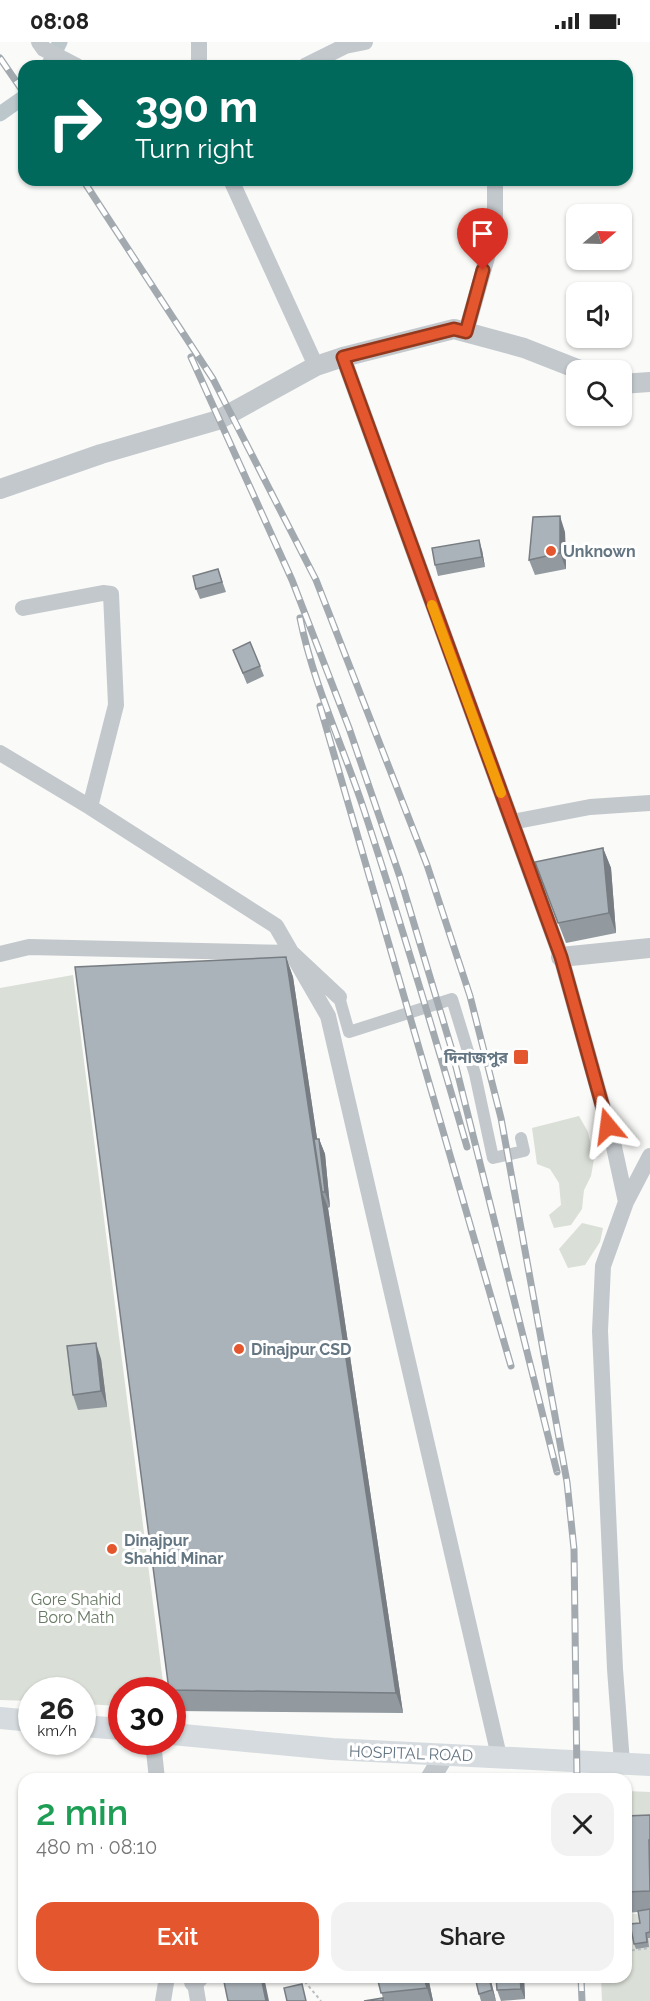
<!DOCTYPE html>
<html lang="en">
<head>
<meta charset="utf-8">
<style>
	body { margin:0; font-family:Raleway,"Noto Sans Bengali",sans-serif; background:#f2f2f2; color:#222; height:100vh; display:flex; flex-direction:column; font-size:22px; white-space:nowrap }
	* { box-sizing:border-box; margin:0 }
	p { font-size:20px; color:#767676 }
	.icon { flex:none; width:33px; height:33px; fill:none; stroke:currentColor; stroke-width:2; stroke-linecap:round; stroke-linejoin:round }
	.map { position:relative; flex:1; overflow:hidden }
	.sheet { position:absolute; left:18px; top:1731px; width:614px; height:210px; display:flex; flex-direction:column; background:#fff; border-radius:18px; box-shadow:0 2px 4px #0004 }
	.sheet>* { flex:none }
	.banner { position:absolute; left:18px; top:18px; width:615px; height:126px; border-radius:18px; box-shadow:0 2px 4px #0004; background:#00695c; color:#fff; overflow:hidden }
	.needle { width:39px; rotate:71deg }
	.controls { position:absolute; left:566px; top:162px; display:grid; gap:12px }
	.controls a { display:grid; place-items:center; width:66px; height:66px; border-radius:12px; background:#fff; box-shadow:0 2px 4px #0004; font-size:30px }
	.speed { position:absolute; left:18px; top:1635px; display:flex; gap:12px; font-size:30px; font-weight:700; text-align:center }
	.speed>* { display:grid; place-content:center; width:78px; height:78px; border-radius:50%; background:#fff; box-shadow:0 2px 4px #0004; line-height:1 }
	.speed small { font-size:15px; font-weight:400 }
	.speed .limit { border:9px solid #d22; background:#fff; color:#111 }
	.pin { position:absolute; display:grid; place-items:center; width:51px; height:51px; color:#fff; margin:-62px -26px; border-radius:50% 50% 50% 0; rotate:-45deg; box-shadow:0 0 6px #0007 }
	.pin .icon { rotate:45deg }
	.me { position:absolute; width:66px; margin:-33px; rotate:344deg; stroke-linejoin:round; filter:drop-shadow(0 0 4px #0008) }
	.turn { display:flex; align-items:center; gap:21px; height:126px; padding:0 18px; font-size:27px }
	.turn .icon { width:78px; height:78px; stroke-width:2.5 }
	.turn b { display:block; font-size:42px; line-height:51px }
	.round { display:grid; place-items:center; flex:none; width:63px; height:63px; border-radius:18px; background:#f2f2f2 }
	.summary { display:flex; align-items:center; justify-content:space-between; height:102px; padding:0 18px }
	h1 { font-size:36px; font-weight:600; line-height:45px; color:#1e9e55 }
	.action { display:flex; gap:12px; margin-top:auto; padding:12px 18px }
	.action a { flex:1; height:69px; border-radius:18px; background:#e4572e; color:#fff; font-size:24px; font-weight:600; line-height:69px; text-align:center }
	.action a+a { background:#f2f2f2; color:#222 }
	.status { display:flex; justify-content:space-between; align-items:center; height:42px; padding:0 30px; background:#fff; direction:ltr }
	.status svg { height:16px; fill:currentColor }
	.map>svg:first-child { display:block }
	.green { fill:#dadfd7 }
	.lines { fill:none; stroke-linecap:round; stroke-linejoin:round }
	.canal { stroke:#bbc7cb; stroke-width:15 }
	.path { stroke:#bbbfc2; stroke-width:2; stroke-dasharray:3 3; stroke-linecap:butt }
	.pedestrian { stroke:#c3c8cc; stroke-width:12 }
	.minor { stroke:#c3c8cc; stroke-width:16 }
	.tertiary { stroke:#c3c8cc; stroke-width:20 }
	.secondary { stroke:#d6dbdf; stroke-width:22 }
	.rail-casing { stroke:#a2aab0; stroke-width:7 }
	.rail { stroke:#fff; stroke-width:4.5; stroke-dasharray:14; stroke-linecap:butt }
	.wall { fill:#929a9f }
	.shaded-wall { fill:#777d82 }
	.building { fill:#aab3b9; stroke:#777d82; stroke-width:1.5 }
	.route-casing { stroke:#94391e; stroke-width:15 }
	.route { stroke:#e4572e; stroke-width:10 }
	.slow { stroke:#f59e0b; stroke-width:10 }
	.poi-dot { fill:#e4572e; stroke:#fff; stroke-width:2 }
	.labels { text-anchor:middle; stroke-width:6; stroke-linejoin:round; paint-order:stroke }
	.poi-label { font-size:16px; font-weight:bold; fill:#657683; stroke:#fff; text-anchor:start }
	.park-label { font-size:16px; fill:#687a64; stroke:#fff }
	.street-label { font-size:16px; fill:#657683; stroke:#fff }
</style>
</head>
<body>
<div class="status"><b>08:08</b><svg viewBox="0 0 49 12"><path d="M0 12V9h3v3zM5 12V6h3v6zM10 12V3h3v9zM15 12V0h3v12zM26 1h20v11H26zM47 4h2v5h-2z"/></svg></div>
<div class="map">
<svg width="650" height="1959" viewBox="0 0 650 1959">
	<rect width="100%" height="100%" fill="#fafaf8"/>
	<!-- green -->
	<path class="green" d="M73,933L164,1648H122L121,1664L83,1662L82,1648H32L31,1659L0,1658V946Z
		M579,1074L588,1090L594,1117L591,1134L584,1148L582,1167L571,1183L554,1186L549,1173L561,1163L559,1141L550,1127L537,1122L532,1086Z
		M582,1181L603,1186L600,1200L585,1223L568,1226L559,1207Z
		M626,1749L650,1750V1794L626,1795Z
		M626,1861V1871L637,1872L650,1896V1959H602L601,1935H626Z"/>
	<g class="lines">
		<!-- canal -->
		<path class="canal" d="M48,24L60,0
			M0,72L24,55"/>
		<!-- path -->
		<path class="path" d="M626,1909L650,1906
			M301,1935L321,1959"/>
		<!-- pedestrian -->
		<path class="pedestrian" d="M339,955L349,990L452,957L475,1032L493,1116L524,1109L521,1096"/>
		<!-- minor -->
		<path class="minor" d="M39,0L44,7L77,24
			M199,0V24
			M305,24L345,4L365,0
			M231,138L316,324
			M466,290L495,187V138
			M343,315L561,915L614,1105L626,1160L603,1224L600,1289L615,1627L622,1721
			M23,566L103,551L111,552L116,663L90,765
			M0,711L90,765L276,884L328,974L499,1714
			M512,780L590,765L650,761
			M0,912L29,905L292,911L339,955
			M626,1160L650,1114
			M153,1700L157,1737
			M194,1935L198,1959
			M163,1959L167,1935"/>
		<!-- tertiary -->
		<path class="tertiary" d="M621,342L650,340
			M0,447L101,412L218,378L316,324L343,315L454,287L524,306L580,328
			M561,915L650,906
			M430,1737L445,1712
			M194,1940L199,1935"/>
		<!-- secondary -->
		<path class="secondary" d="M0,1676L32,1679
			M82,1684L122,1687
			M172,1692L332,1707L650,1723"/>
		<defs>
			<path id="rail" d="M0,16L24,51
				M83,138L213,337L316,538L427,823L470,954L501,1076L567,1440L574,1507L577,1737
				M191,315L292,538L349,686L400,835L451,1005L557,1430
				M300,576C313,641 342,702 363,765C400,878 434,991 467,1105
				M320,664L511,1324
				M581,1935L582,1959"/>
		</defs>
		<!-- rail casing -->
		<use href="#rail" class="rail-casing"/>
		<!-- rail -->
		<use href="#rail" class="rail"/>
	</g>
	<!-- wall -->
	<path class="wall" d="M565,490L566,527L535,533L529,518Z
		M482,508L485,525L438,534L435,523Z
		M218,527L226,550L200,557L196,547Z
		M233,608L260,624L264,634L247,642Z
		M603,806L611,826L616,891L566,901L542,840Z
		M286,915L293,935L317,1097H319L325,1112L330,1165L328,1166L403,1671L176,1669L172,1658V1648Z
		M101,1317L107,1365L78,1368L73,1353Z
		M650,1773V1896H648L649,1905L636,1907L634,1902L640,1881L638,1870L627,1871L626,1866V1774Z
		M377,1935H428L433,1959H364L383,1956Z
		M490,1935L496,1959H481L479,1952Z
		M496,1935H524L525,1957L501,1959L497,1948Z"/>
	<!-- shaded-wall -->
	<path class="shaded-wall" d="M560,474L565,490L566,527L560,511Z
		M479,498L482,508L485,525L482,515Z
		M603,806L611,826L616,891L609,871Z
		M286,915L293,935L323,1136L319,1097L325,1112L330,1165L325,1150H322L328,1166L403,1671L396,1651Z
		M96,1301L101,1317L107,1365L101,1349Z
		M261,1935H264L269,1959H266Z
		M424,1935H428L433,1959H431L427,1946Z
		M489,1935H490L496,1959L492,1948Z
		M520,1935H524L525,1957L521,1947Z"/>
	<!-- building -->
	<path class="building" d="M560,474V511L529,518L533,475Z
		M479,498L482,515L435,523L432,506Z
		M218,527L222,540L196,547L193,534Z
		M250,600L260,624L243,631L233,608Z
		M603,806L609,871L558,881L535,820Z
		M286,915L396,1651L169,1648L75,925Z
		M314,1097H319L325,1150H322Z
		M96,1301L101,1349L73,1353L67,1304Z
		M650,1773V1798H649L650,1849L626,1850V1774Z
		M650,1867V1890L646,1891L647,1900L634,1902L630,1882L640,1881L638,1869Z
		M223,1935H261L266,1959H228Z
		M377,1935H424L427,1946L381,1951Z
		M475,1935H489L492,1948L479,1952Z
		M496,1935H520L521,1947L497,1948Z
		M302,1942L306,1959H287L284,1946Z
		M383,1956V1959H364Z"/>
	<g class="lines">
		<defs>
			<path id="route" d="M483,228L466,290L454,287L343,315L561,915L608,1084"/>
		</defs>
		<!-- route casing -->
		<use href="#route" class="route-casing"/>
		<!-- route -->
		<use href="#route" class="route"/>
		<!-- slow -->
		<path class="slow" d="M432,563L501,751"/>
	</g>
	<!-- markers -->
	<g class="poi-dot">
		<circle cx="551" cy="509" r="6"/>
		<rect x="513" y="1007" width="16" height="16" rx="3"/>
		<circle cx="239" cy="1307" r="6"/>
		<circle cx="112" cy="1507" r="6"/>
	</g>
	<g class="labels">
		<!-- poi labels -->
		<g class="poi-label">
			<text x="563" y="515">Unknown</text>
			<text x="508" y="1021" text-anchor="end">দিনাজপুর</text>
			<text x="251" y="1313">Dinajpur CSD</text>
			<text x="124" y="1504">Dinajpur<tspan x="124" dy="18">Shahid Minar</tspan></text>
		</g>
		<!-- park labels -->
		<g class="park-label">
			<text x="76" y="1563">Gore Shahid<tspan x="76" dy="18">Boro Math</tspan></text>
		</g>
		<!-- street labels -->
		<g class="street-label">
			<text transform="translate(411 1711) rotate(2)" y="6">HOSPITAL ROAD</text>
		</g>
	</g>
</svg>
<div class="controls">
<a><svg class="needle" viewBox="-14 -14 28 28"><path d="M0-13l5 13h-10z" fill="#e53935"/><path d="M0 13l5-13h-10z" fill="#767676"/></svg></a>
<a><svg class="icon" aria-label="sound" viewBox="0 0 24 24"><path d="M4 9h4l5-4v14l-5-4H4zM17 9q2 3 0 6"/></svg></a>
<a><svg class="icon" aria-label="search" viewBox="0 0 24 24"><circle cx="10" cy="10" r="6"/><path d="M15 15l6 6"/></svg></a>
</div>
<div class="speed"><div>26<small>km/h</small></div><div class="limit">30</div></div>
<div class="pin" style="left:483px;top:228px;background:#d93025"><svg class="icon" aria-label="arrive" viewBox="0 0 24 24"><path d="M6 21V4h12l-3 4 3 4H6"/></svg></div>
<svg class="me" style="left:608px;top:1084px" viewBox="-20 -20 40 40"><path d="M0-17L14 15 0 8-14 15z" fill="#e4572e" stroke="#fff" stroke-width="4"/></svg>
<div class="banner">
<div class="turn"><svg class="icon" aria-label="right" viewBox="0 0 24 24"><path d="M7 20v-9h11M14 6l5 5-5 5"/></svg><div><b>390 m</b>Turn right</div></div>
</div>
<section class="sheet">
<div class="summary"><div><h1>2 min</h1><p>480 m · 08:10</p></div><a class="round"><svg class="icon" aria-label="close" viewBox="0 0 24 24"><path d="M6 6l12 12M18 6L6 18"/></svg></a></div>
<div class="action"><a>Exit</a><a>Share</a></div>
</section>
</div>
</body>
</html>
